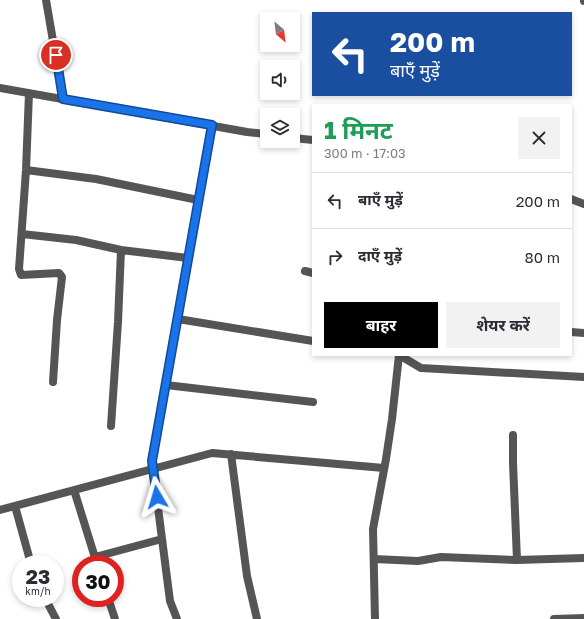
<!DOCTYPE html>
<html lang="hi">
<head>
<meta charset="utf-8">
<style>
	body { margin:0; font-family:"Golos Text","Noto Sans Devanagari",sans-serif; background:#f2f2f3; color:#2b2b33; height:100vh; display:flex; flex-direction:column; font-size:15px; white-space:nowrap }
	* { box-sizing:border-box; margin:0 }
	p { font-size:13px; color:#7c7c81 }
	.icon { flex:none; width:22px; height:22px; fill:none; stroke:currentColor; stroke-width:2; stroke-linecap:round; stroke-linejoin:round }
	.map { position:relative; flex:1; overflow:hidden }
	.side { position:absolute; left:312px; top:104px; width:260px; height:252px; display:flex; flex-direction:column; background:#fff; border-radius:0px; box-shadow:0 2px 6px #0003 }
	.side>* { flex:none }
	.hud { position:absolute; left:312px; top:12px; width:260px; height:84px; border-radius:0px; box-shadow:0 2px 6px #0003; background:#1a4fa0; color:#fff; overflow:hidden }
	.needle { width:26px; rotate:152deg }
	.fabs { position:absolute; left:260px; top:12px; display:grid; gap:8px }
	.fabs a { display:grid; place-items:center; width:40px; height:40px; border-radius:0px; background:#fff; box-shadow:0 2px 6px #0003; font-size:20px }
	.speed { position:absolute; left:12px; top:555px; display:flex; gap:8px; font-size:20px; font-weight:700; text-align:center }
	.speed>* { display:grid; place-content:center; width:52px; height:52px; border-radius:50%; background:#fff; box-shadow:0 2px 6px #0003; line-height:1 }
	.speed small { font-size:10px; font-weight:400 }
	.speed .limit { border:6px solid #d22; background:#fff; color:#111 }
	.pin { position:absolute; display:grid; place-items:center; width:34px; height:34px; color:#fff; margin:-17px; border:2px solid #fff; border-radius:50%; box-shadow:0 1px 4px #0007 }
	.me { position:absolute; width:44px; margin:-22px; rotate:353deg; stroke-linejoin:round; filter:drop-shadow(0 0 3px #0008) }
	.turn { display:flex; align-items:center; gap:14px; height:84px; padding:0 12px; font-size:18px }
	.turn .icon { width:52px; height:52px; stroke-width:2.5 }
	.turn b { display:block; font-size:28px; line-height:34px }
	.round { display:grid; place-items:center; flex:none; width:42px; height:42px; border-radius:0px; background:#f2f2f3 }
	.summary { display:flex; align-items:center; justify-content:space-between; height:68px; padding:0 12px }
	h1 { font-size:24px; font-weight:700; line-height:30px; color:#1e9e55 }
	.cta { display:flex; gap:8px; margin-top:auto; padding:8px 12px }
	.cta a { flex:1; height:46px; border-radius:0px; background:#000; color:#fff; font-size:16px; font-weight:700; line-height:46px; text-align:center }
	.cta a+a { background:#f2f2f3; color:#2b2b33 }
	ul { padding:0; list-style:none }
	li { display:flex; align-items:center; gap:12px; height:56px; padding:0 12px; border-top:1px solid #e1e1e2 }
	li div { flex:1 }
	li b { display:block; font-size:15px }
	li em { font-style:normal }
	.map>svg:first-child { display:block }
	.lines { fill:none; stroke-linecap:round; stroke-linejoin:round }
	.street { stroke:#555; stroke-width:8 }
	.route-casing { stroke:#114b97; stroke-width:10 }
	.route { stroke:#1a73e8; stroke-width:7 }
</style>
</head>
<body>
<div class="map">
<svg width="584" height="619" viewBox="0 0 584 619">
	<rect width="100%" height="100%" fill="#fff"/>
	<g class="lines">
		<!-- street -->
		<path class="street" d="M46,0L63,99
			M584,0V1
			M0,88L247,132L267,134
			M29,93L26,170L19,269L21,275L59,273L62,277L57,320L53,382
			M293,138L313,140
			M26,170L96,179L198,200
			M571,199L584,204
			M22,234L76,240L121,250L188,258
			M305,271L313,273
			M178,319L313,341
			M571,332L584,333
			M399,355L421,368L584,377
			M166,385L313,402
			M111,426L118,322L121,250
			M513,435V463L517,560
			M231,454L247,576L257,619
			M74,490L97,564
			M15,506L31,564
			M0,510L212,453L384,468
			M95,557L162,539
			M374,559L418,561L441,557L517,560L584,558
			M45,598L56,619
			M108,598L115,619
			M177,619L170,601L152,461L212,125
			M375,619L373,529L386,459L392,419L399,355
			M554,619L584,618"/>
	</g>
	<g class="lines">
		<defs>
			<path id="route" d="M56,55L63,99L212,125L152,461L157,497"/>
		</defs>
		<!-- route casing -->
		<use href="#route" class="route-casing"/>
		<!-- route -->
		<use href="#route" class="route"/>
	</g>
</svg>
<div class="fabs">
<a><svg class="needle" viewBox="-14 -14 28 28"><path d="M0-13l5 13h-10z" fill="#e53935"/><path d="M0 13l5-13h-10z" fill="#7c7c81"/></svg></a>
<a><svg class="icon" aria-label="sound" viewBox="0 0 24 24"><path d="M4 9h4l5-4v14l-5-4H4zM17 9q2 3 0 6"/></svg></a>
<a><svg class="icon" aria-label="layers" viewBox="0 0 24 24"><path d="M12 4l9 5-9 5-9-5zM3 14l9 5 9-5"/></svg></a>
</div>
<div class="speed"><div>23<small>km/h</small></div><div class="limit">30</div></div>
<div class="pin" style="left:56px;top:55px;background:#d93025"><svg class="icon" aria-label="arrive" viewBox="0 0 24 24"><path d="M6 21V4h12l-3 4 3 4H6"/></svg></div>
<svg class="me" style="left:157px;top:497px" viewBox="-20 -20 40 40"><path d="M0-17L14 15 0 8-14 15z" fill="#1a73e8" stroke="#fff" stroke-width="4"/></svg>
<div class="hud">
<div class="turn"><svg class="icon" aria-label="left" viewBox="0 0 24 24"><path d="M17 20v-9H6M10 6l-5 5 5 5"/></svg><div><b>200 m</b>बाएँ मुड़ें</div></div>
</div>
<section class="side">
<div class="summary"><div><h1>1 मिनट</h1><p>300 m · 17:03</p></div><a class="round"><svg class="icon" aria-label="close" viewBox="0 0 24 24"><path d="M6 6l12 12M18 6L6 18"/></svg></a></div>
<ul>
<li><svg class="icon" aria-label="left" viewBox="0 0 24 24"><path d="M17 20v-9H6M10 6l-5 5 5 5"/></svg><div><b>बाएँ मुड़ें</b></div><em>200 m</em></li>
<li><svg class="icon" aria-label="right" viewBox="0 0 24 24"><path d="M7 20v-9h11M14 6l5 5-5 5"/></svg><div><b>दाएँ मुड़ें</b></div><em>80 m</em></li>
</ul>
<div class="cta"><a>बाहर</a><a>शेयर करें</a></div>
</section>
</div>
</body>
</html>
